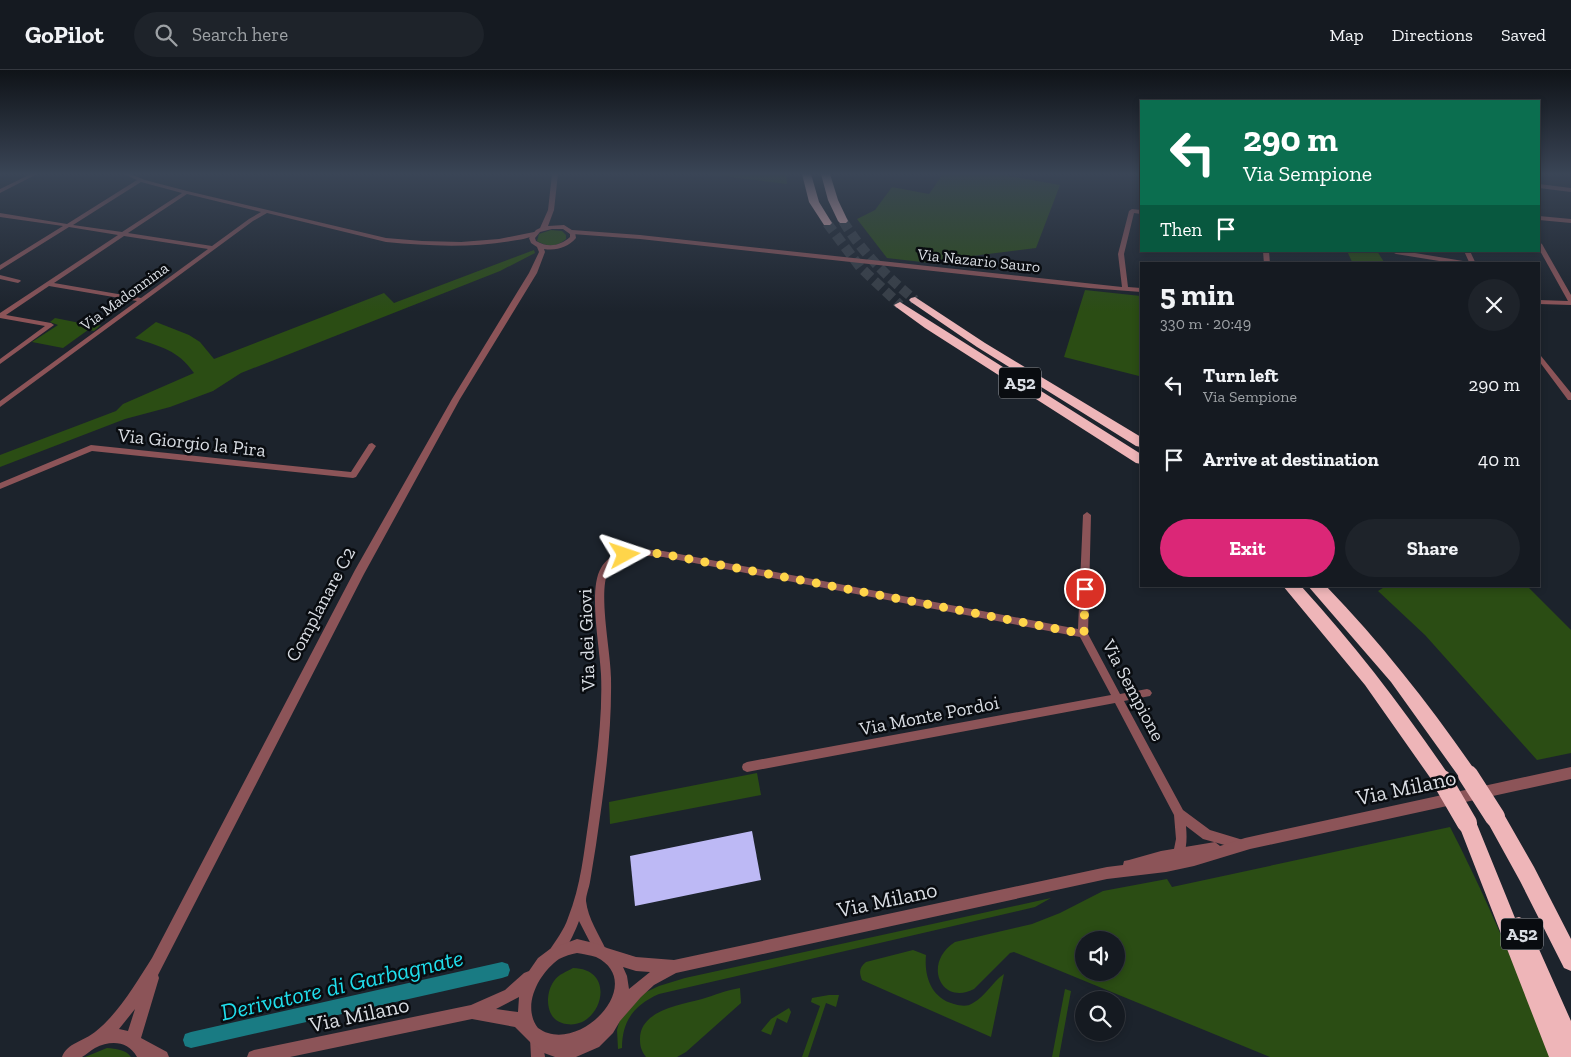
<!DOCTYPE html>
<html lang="en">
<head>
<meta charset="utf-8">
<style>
	body { margin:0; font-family:"Zilla Slab",serif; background:#1e232a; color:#f1f3f6; height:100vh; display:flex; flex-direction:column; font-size:19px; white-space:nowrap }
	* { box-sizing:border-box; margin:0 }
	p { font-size:16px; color:#9da1a5 }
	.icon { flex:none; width:28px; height:28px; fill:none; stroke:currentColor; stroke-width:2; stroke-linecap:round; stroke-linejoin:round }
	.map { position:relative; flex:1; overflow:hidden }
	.panel { position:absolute; left:1140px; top:192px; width:400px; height:325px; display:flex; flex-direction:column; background:#151a21; border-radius:0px; box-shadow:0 2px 8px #0003,0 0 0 1px #34383f }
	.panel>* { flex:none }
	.hud { position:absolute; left:1140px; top:30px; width:400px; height:152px; border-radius:0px; box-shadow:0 2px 8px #0003,0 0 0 1px #34383f; background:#0b6e4f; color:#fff; overflow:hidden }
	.tools { position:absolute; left:1075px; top:861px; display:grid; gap:10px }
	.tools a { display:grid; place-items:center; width:50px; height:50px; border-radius:50%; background:#151a21; box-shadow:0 2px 8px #0003,0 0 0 1px #34383f; font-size:25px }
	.pin { position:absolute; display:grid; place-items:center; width:42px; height:42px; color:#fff; margin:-21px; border:2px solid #fff; border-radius:50%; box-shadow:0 1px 5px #0007 }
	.me { position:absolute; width:55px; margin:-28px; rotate:85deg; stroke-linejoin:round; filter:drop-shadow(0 0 4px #0008) }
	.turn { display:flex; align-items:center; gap:18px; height:105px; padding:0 20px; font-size:22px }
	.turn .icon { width:65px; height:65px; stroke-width:2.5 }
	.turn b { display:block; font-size:35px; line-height:42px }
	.then { display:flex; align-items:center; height:48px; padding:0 20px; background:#0003; gap:10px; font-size:19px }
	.round { display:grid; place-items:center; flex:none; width:52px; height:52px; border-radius:26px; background:#1e232a }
	.overview { display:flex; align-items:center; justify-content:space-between; height:85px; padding:0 20px }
	h1 { font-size:30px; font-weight:800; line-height:38px }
	.button { display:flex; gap:10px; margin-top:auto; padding:10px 20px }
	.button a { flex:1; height:58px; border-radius:30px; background:#db2777; color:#fff; font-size:20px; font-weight:800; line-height:58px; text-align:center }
	.button a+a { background:#1e232a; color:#f1f3f6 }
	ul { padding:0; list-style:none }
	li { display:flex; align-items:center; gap:15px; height:75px; padding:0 20px }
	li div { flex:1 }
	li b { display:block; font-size:19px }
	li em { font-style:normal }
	header { display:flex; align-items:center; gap:30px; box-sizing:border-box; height:70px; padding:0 25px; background:#151a21; border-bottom:1px solid #34383f }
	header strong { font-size:24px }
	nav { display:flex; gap:28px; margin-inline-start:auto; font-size:18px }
	.search { width:350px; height:45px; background:#1e232a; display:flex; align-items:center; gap:12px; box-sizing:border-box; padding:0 18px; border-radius:28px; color:#9da1a5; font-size:19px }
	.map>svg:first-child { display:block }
	.green { fill:#2b4d14; fill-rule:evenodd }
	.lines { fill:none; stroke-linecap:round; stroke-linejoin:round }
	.canal { fill:#197b83; fill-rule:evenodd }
	.building { fill:#bdb9f5 }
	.motorway-tunnel { stroke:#383f47; stroke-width:10; stroke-dasharray:10 5; stroke-linecap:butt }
	.minor { fill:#8c5458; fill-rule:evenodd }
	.tertiary { fill:#8c5458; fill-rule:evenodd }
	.motorway { fill:#eeb5b8; fill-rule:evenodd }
	.motorway-bridge { stroke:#eeb5b8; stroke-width:20 }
	.route { stroke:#ffd54a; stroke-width:9; stroke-dasharray:0 16.2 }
	.labels { text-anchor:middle; stroke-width:5; stroke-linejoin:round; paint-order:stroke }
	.far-street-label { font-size:16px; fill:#d9dde3; stroke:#090c10 }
	.shield { fill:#090c10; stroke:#9b9ea4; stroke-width:1 }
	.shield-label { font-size:18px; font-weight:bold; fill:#d9dde3 }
	.street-label { font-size:19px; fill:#d9dde3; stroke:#090c10 }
	.near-street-label { font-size:22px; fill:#d9dde3; stroke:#090c10 }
	.near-water-label { font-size:24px; font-style:italic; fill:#20ddeb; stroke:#090c10 }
</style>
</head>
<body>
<header>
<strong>GoPilot</strong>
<div class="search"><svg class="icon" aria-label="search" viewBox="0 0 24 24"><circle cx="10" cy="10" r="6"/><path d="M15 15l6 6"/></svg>Search here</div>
<nav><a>Map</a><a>Directions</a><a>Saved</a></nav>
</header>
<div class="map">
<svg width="1571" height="987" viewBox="0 0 1571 987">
	<rect width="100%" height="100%" fill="#1c232c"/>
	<!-- green -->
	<path class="green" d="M707,104H786L787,114Z
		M943,104H997L1060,115L1036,178L940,190L939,194L887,188L857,149L875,140L892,117L929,124Z
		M551,160L562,161L566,165V169C557,177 547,177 537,171L539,164Z
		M534,180L535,183L500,201L241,303L213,321L170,337L125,349L0,397V385L116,341L123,334L194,303C178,280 161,277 135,268L156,252L189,265L200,272L214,289L384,223L394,233Z
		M1347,181H1377L1384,192L1382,194H1353Z
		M1085,220L1141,226V296L1139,306L1064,287Z
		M55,248L95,256L101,255L94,261L88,260L63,278L32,272L58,255L50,252Z
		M1386,516H1527L1571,560V683L1537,690L1425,565L1378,521Z
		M757,703L761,725L610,754L609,732Z
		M1450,757C1488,831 1521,909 1551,987H1270L1014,882L1010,883L974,919C941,936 922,893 955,872L1032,854L1060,843L1103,821L1167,809L1172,817ZM1084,870H1116V902H1084Z
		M1051,828L1035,837L659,924C634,935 622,951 622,978L618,979L617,960L620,949L644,923L659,916L685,908Z
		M913,880L926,885C924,906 931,928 954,934C961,936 967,937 973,933C986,926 993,911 1004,904L991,967L862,910C859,902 859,898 866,892Z
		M573,898C621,899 599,965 562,953C545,948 545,923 554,911C559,904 566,902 573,898Z
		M740,918L741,933L686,982L677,987H646C642,982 640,977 640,970C639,940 681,935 702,929C715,925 727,920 740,918Z
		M1065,919L1071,921L1059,987H1052Z
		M829,925H839L836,937L826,933L808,987H802L820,936L811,932L812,928Z
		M789,938L791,942L787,953L777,948L771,965L761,961L771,949Z
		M107,978C116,979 125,979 131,987H85Z"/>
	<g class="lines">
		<!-- canal -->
		<path class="canal" d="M502,892L508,894L510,900L508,906L502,908L191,978L185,976L183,970L185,964L191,962Z"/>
	</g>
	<!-- building -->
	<path class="building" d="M752,761L761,810L635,836L630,786Z"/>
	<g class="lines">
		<!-- motorway-tunnel -->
		<path class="motorway-tunnel" d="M843,151C862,182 887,207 915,230
			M827,153L860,197L900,235"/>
		<!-- minor -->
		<path class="minor" d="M31,104H37L0,123V119Z
			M124,104H130L145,110L187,121L386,168L422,171L461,172L499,169L534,162L537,164C530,168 519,170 511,171C469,178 428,176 386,172L267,143L253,151L0,337V331L137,231L49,216L6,245L51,253L54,255L0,294V289L45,256L0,248V243L118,165L69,157L0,200V195L63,156L0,147V143L67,154L137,110ZM141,112L182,123L122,162L73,155ZM187,124L261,142L249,149L212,176L128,163ZM124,166L208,179L141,228L54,213Z
			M1539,114L1571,118V122L1539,118Z
			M1132,139L1141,140V144L1134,143L1124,184L1128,217L1141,218V222L1089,218L640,169L572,164L569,162L572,160L640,165L1122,217L1118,184L1129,141Z
			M1539,146L1571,149V153L1539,150Z
			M1539,172L1542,174L1571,225V235L1539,234V230L1568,231L1539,179Z
			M1263,181H1269L1270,194H1264Z
			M1394,181H1403L1469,192L1464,181H1470L1476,194H1458L1396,184L1394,183Z
			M0,205L20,210L21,211L18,213L0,209Z
			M1539,285L1541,286L1571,323V330H1568L1539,291Z
			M372,373L376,376L356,407L353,408L92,381L0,419V413L91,375L351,402L369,374Z
			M1087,442L1091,445L1088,564L1120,624L1147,619L1150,620L1152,623L1150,626L1124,631L1183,740L1210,760L1243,770L1245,774L1243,778L1239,779L1203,769L1186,756C1187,767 1187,777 1183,788L1179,790L1175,788L1173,784L1176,769L1174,745L1115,633L747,702L743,700L742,697L743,694L747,692L1111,625L1080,567L663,487C645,486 617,482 608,502C598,523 611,583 611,608C612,664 604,720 596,775C594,787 592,800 590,812C589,818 586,825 586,831C588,849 599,864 606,880L604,884L600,886L596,884L579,851C575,862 564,887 553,891L549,889L547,885L549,881C556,870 564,860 568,848C581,816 584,781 589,748C595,700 603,652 601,604C600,578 588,519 601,498C613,477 642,479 663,481L1078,559L1083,445Z
			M536,962L541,963L542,968L545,987H531L530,968L531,963Z"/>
		<!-- tertiary -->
		<path class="tertiary" d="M552,104H558L554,140L548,156L564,155L575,162L576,168C568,177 557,181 544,179L545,182L537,203L460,329L364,504L158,905L159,908L141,968L167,982L169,987H137C128,971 111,970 95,978C91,980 86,985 82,987C76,987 67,987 62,987C67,973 84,971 95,962C119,943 136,913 152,888L355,500L452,329L529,203L539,182L537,177L531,173L529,168L536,160L540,158L548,140ZM552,159H563L570,164V167C560,176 548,178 536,171L535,168L540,162ZM135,939L128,961L119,959Z
			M1571,697V709L1250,779L1194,796L1166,802L1107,809L676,903L654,915L641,927L620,951L613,963L599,977L576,987H555L544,983L532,974L515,957L472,949L290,987H247L249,982L254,980L471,935L505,920L524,903L529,901L538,888L550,879L577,869L598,874L607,878L636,887L674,890L1107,797L1123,795L1124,791L1129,790L1161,781L1215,772L1220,776L1245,768ZM577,883C583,884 590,885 596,887C649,913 578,987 538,958C521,936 539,903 559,889C565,886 571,884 577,883ZM623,897L636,901L650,902L629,919L627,906ZM519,927L518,942L496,939Z"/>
		<!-- motorway -->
		<path class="motorway" d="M802,104H811L819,132L832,153L830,155H824L809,132Z
			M821,104H830L838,130L848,151L846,153H840L838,151L828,130Z
			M915,227L985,273L1141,367V377L1136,376L977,277L911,232L909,230L911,228Z
			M900,232L1141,384V394L1136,393L925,258L896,237L894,235Z
			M1283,516H1301C1355,575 1403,638 1448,704L1451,710L1448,716L1442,718L1436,716L1365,615Z
			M1308,516H1326C1381,573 1429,634 1474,699L1477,705L1474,711L1468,713L1462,711L1391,612Z
			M1495,738L1502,741L1534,797L1571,869V901L1564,898L1520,811L1488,753L1486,747L1488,741Z
			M1467,744L1474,747L1515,848L1519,847L1526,850L1571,951V987H1549L1458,753L1460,747Z"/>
		<!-- motorway-bridge -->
		<path class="motorway-bridge" d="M1468,705L1495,747
			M1442,710L1467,753"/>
	</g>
	<!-- sky -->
	<linearGradient id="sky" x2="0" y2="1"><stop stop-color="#0f1318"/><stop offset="0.43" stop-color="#3a4556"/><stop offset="1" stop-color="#3a4556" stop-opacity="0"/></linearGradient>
	<rect width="1571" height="242" fill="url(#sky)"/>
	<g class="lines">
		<!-- route -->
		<path class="route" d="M625,485L638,482L663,484L1084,564L1085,519"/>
	</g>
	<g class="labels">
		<!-- far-street labels -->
		<g class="far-street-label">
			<text transform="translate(979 190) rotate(6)" y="6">Via Nazario Sauro</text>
			<text transform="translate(124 226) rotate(-36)" y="6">Via Madonnina</text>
		</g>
		<!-- shield labels -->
		<g class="shield">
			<rect x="999" y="297.5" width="42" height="31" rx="4"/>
			<rect x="1501" y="848.5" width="42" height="31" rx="4"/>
		</g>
		<g class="shield-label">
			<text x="1020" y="319">A52</text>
			<text x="1522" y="870">A52</text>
		</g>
		<!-- street labels -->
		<g class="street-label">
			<text transform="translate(192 372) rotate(6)" y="7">Via Giorgio la Pira</text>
			<text transform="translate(320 534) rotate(-62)" y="7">Complanare C2</text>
			<text transform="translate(586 570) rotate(-92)" y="7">Via dei Giovi</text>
			<text transform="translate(1134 620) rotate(62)" y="7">Via Sempione</text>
			<text transform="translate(929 645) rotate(-11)" y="7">Via Monte Pordoi</text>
		</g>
		<!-- near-street labels -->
		<g class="near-street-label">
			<text transform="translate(1406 717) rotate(-12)" y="8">Via Milano</text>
			<text transform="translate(887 829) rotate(-12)" y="8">Via Milano</text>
			<text transform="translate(359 944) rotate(-12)" y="8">Via Milano</text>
		</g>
		<!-- near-water labels -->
		<g class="near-water-label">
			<text transform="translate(342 915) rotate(-13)" y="8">Derivatore di Garbagnate</text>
		</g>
	</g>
</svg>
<div class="tools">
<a><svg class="icon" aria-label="sound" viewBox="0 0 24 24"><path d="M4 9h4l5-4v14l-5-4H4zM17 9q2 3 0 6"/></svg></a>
<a><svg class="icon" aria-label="search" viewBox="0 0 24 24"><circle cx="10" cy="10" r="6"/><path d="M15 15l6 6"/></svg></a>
</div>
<div class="pin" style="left:1085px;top:519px;background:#d93025"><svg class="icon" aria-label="arrive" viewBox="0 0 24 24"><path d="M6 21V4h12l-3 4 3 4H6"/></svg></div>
<svg class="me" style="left:625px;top:485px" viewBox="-20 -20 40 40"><path d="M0-17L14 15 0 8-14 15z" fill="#ffd54a" stroke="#fff" stroke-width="4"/></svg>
<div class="hud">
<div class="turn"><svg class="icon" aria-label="left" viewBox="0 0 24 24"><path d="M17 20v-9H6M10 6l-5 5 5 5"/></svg><div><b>290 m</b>Via Sempione</div></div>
<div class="then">Then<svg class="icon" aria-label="arrive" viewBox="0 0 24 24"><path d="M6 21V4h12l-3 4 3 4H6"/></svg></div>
</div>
<section class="panel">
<div class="overview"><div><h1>5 min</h1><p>330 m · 20:49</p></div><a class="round"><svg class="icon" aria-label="close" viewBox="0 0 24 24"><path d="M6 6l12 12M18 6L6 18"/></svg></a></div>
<ul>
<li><svg class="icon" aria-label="left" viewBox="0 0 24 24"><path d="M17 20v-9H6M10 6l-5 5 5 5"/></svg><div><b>Turn left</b><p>Via Sempione</p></div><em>290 m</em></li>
<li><svg class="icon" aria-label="arrive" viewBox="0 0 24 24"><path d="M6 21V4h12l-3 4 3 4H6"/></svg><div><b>Arrive at destination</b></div><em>40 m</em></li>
</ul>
<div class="button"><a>Exit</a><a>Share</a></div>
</section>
</div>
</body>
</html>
